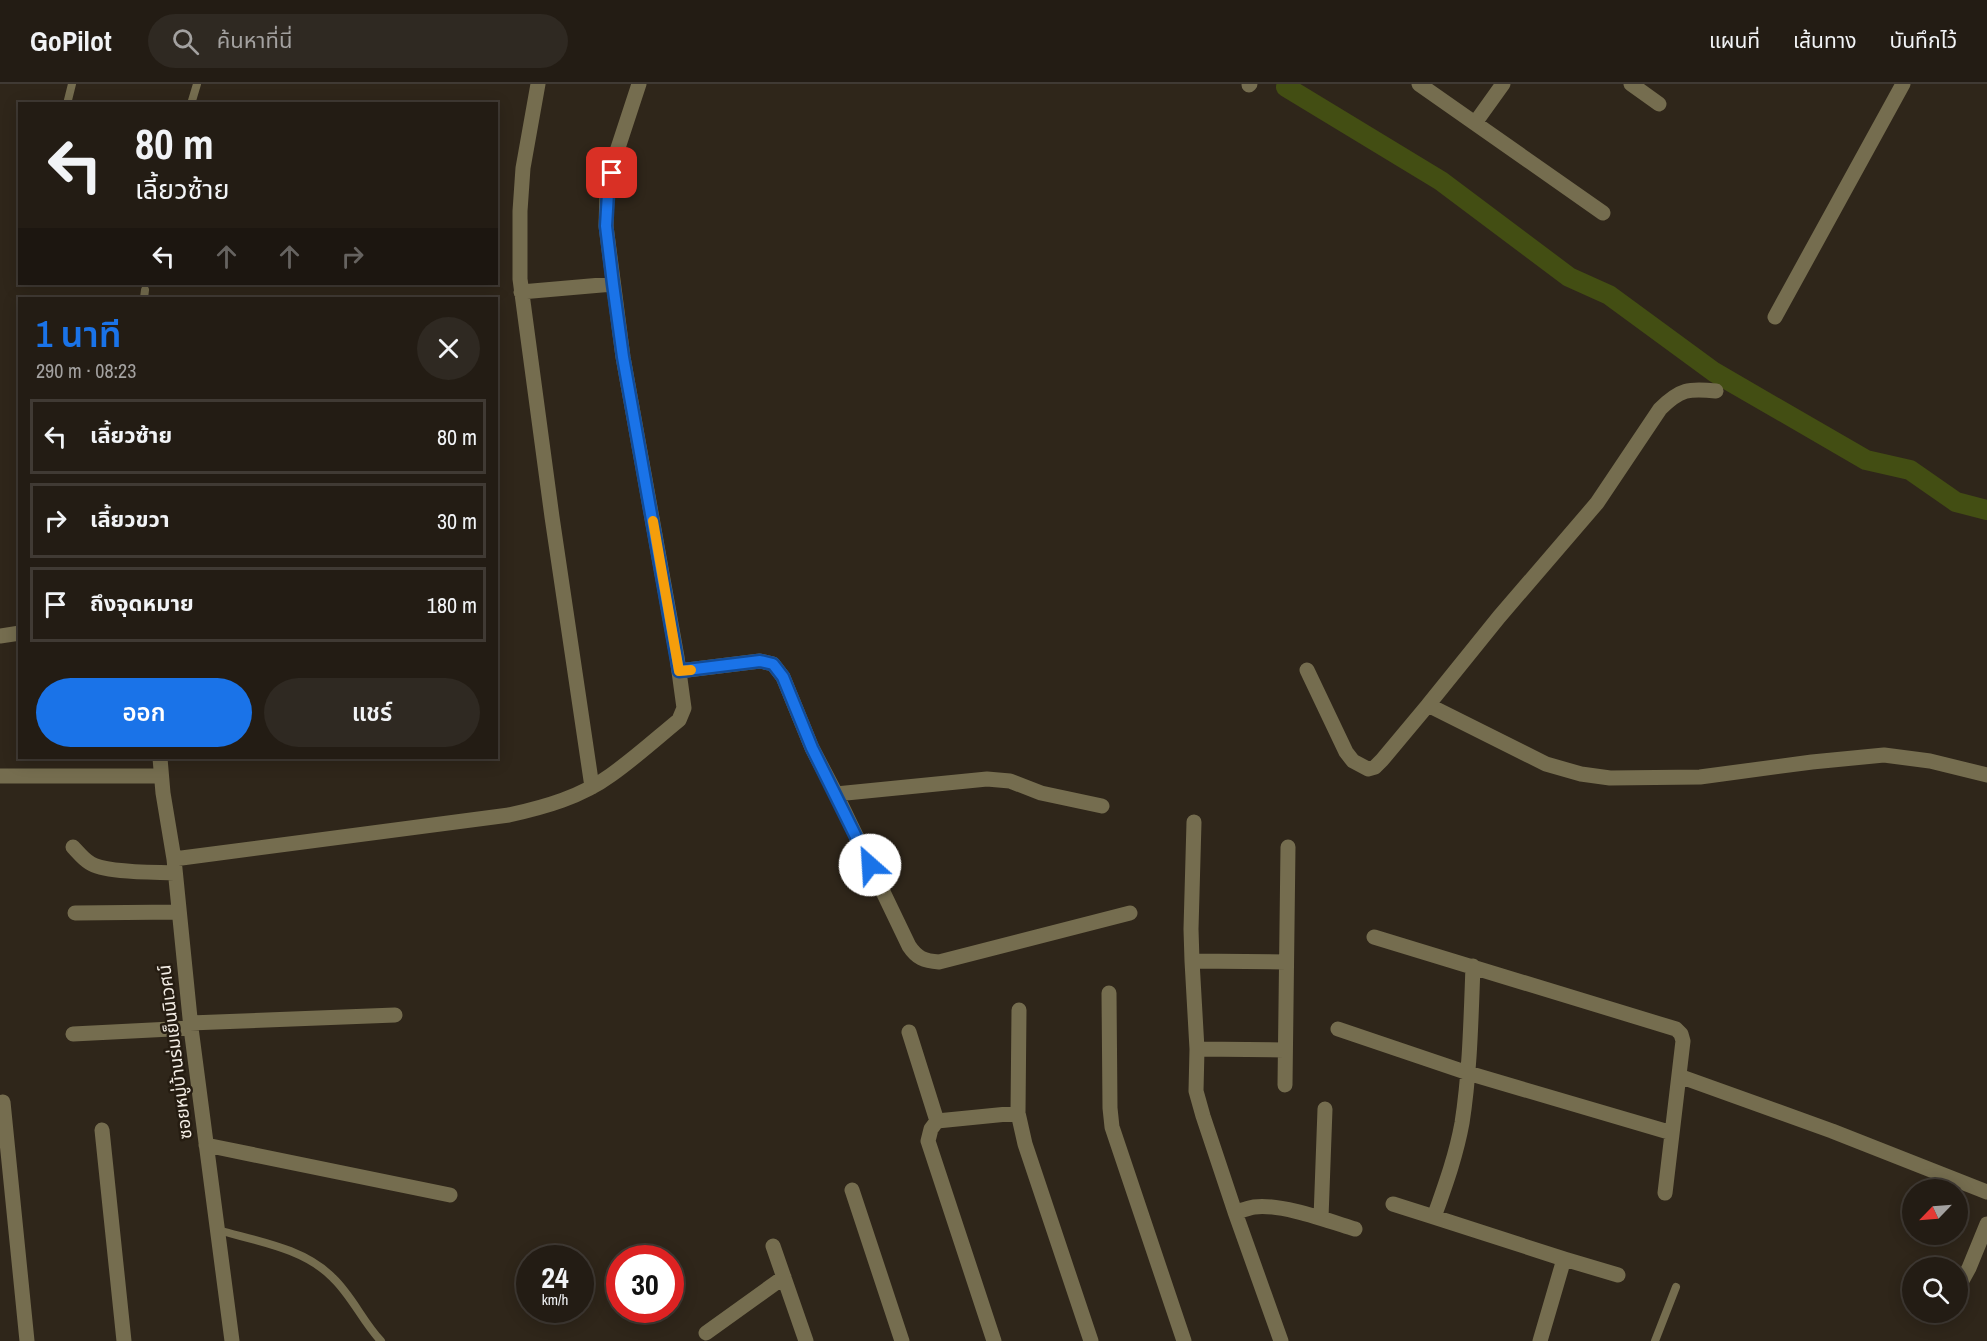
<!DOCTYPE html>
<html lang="th">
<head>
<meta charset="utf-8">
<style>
	body { margin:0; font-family:"Archivo Narrow","Noto Sans Thai",sans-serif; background:#2f2922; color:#f1f3f6; height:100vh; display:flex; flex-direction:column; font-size:22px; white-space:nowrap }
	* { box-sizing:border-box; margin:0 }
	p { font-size:20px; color:#a3a1a0 }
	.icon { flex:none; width:33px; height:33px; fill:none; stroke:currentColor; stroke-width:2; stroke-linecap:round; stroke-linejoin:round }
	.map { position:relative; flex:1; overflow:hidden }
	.sheet { position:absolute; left:18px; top:213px; width:480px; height:462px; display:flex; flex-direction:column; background:#231c14; border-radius:0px; box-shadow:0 3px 15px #0003,0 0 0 2px #403a34 }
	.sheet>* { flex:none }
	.top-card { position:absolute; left:18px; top:18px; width:480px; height:183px; border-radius:0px; box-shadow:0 3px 15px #0003,0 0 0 2px #403a34; background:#231c14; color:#f1f3f6; overflow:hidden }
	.needle { width:39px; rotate:245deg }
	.buttons { position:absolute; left:1902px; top:1095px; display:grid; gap:12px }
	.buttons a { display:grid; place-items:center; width:66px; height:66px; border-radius:50%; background:#231c14; box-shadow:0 3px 15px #0003,0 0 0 2px #403a34; font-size:30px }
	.speed { position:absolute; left:516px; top:1161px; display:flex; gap:12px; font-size:30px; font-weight:700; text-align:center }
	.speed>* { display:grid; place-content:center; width:78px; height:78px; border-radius:50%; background:#231c14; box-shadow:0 3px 15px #0003,0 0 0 2px #403a34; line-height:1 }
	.speed small { font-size:15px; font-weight:400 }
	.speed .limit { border:9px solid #d22; background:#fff; color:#111 }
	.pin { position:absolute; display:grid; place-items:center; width:51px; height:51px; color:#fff; margin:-26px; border-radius:12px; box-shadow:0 3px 9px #0006 }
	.me { position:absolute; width:66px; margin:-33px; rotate:334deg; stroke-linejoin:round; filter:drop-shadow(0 0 4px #0008) }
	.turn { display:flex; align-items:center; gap:21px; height:126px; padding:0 18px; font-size:27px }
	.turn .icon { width:78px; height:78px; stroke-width:2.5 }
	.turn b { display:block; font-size:42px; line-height:51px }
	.lanes { display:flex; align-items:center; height:57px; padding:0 18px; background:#0003; justify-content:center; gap:30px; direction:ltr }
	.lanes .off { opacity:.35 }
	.round { display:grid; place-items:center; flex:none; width:63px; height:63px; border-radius:32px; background:#2f2922 }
	.overview { display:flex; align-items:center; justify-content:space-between; height:102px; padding:0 18px }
	h1 { font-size:36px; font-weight:600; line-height:45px; color:#1a73e8 }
	.button { display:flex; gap:12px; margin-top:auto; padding:12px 18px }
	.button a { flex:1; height:69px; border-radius:36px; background:#1a73e8; color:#fff; font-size:24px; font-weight:600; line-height:69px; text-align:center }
	.button a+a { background:#2f2922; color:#f1f3f6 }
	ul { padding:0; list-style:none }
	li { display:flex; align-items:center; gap:18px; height:75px; margin:0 12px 9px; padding:0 6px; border:3px solid #403a34; border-radius:0px }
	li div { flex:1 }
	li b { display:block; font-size:22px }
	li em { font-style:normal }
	header { display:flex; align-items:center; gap:36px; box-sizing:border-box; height:84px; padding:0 30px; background:#231c14; border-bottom:2px solid #403a34 }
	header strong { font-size:28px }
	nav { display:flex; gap:33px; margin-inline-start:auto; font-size:21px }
	.search { width:420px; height:54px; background:#2f2922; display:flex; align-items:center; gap:15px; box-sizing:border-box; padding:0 21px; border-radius:33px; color:#a3a1a0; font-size:22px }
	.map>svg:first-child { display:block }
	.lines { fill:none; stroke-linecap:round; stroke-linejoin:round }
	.canal { stroke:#434e13; stroke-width:20 }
	.service { stroke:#756d4f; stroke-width:8 }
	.minor { stroke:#756d4f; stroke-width:15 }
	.route-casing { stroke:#114b97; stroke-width:15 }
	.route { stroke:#1a73e8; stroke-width:10 }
	.slow { stroke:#f59e0b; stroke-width:10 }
	.labels { text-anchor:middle; stroke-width:5; stroke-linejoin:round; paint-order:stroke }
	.street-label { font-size:18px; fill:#f3ede5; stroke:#251c11 }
</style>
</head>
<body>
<header>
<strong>GoPilot</strong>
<div class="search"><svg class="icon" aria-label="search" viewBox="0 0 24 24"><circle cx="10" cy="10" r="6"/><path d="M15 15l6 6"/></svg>ค้นหาที่นี่</div>
<nav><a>แผนที่</a><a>เส้นทาง</a><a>บันทึกไว้</a></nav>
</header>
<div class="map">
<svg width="1987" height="1257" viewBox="0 0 1987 1257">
	<rect width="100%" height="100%" fill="#2f261a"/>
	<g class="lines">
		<!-- canal -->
		<path class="canal" d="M1286,3L1441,97L1569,193L1609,211L1714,288L1866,376L1910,386L1956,418L1987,426"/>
		<!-- service -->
		<path class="service" d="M67,20L72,0
			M191,20L197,0
			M144,214L145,206
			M218,1146C256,1157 304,1164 333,1194C352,1212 363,1238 381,1257
			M1655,1257L1676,1203"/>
		<!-- minor -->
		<path class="minor" d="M538,0L523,84L520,127V195L552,433L592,703
			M1419,0L1603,129
			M1631,0L1659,20
			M1249,1L1250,0
			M1475,39L1503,0
			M521,208L613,200
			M1775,233L1903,0
			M0,552L20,549
			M1307,586L1346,668L1353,677L1368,685L1375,683L1382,676L1428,621L1546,680L1581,690L1610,694L1700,693L1812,678L1884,671L1930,677L1987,691
			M679,587L760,577L773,580L783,593L812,664L836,710L909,862C917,874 924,877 939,878L1130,829
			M1428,621L1499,533L1597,419L1660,325C1680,305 1689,304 1716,307
			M160,674L163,709L174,775L191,944L232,1257
			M0,692H161
			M836,710L987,695L1010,697L1041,709L1102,722
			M73,763C78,768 83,775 90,779C104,789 155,788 174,789
			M174,775L509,731C545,723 581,713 611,691C635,674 657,654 679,636L684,624L677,573L623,273L606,142L607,109L616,70L639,0
			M75,829L178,828
			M1374,853L1676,945L1681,950L1683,957L1665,1109
			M1192,877L1191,845L1194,738
			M1473,882C1471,934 1470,988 1462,1039C1456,1072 1445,1102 1434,1133L1564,1175L1540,1257
			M1109,909L1110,1024L1112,1043L1184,1257
			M190,939L395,931
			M1338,945L1468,989L1672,1049
			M909,948L937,1037
			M73,950L191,944
			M1197,965L1284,966
			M1679,992L1832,1047L1987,1108
			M1285,1001L1288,763
			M3,1018L27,1257
			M1018,1029L1019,926
			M102,1046L124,1257
			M206,1061L450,1111
			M852,1106L902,1257
			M1393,1120L1434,1133
			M1235,1128L1203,1032L1196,1007L1197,965L1192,877L1286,878
			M1321,1134L1325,1025
			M773,1162L806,1257
			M1564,1175L1618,1191
			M1958,1204L1969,1184L1987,1140
			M706,1249L784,1193
			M994,1257L928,1057L931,1045L937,1037L1018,1029L1025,1060L1091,1257
			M1281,1257L1235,1128C1241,1127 1248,1124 1254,1123C1280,1119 1329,1137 1355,1145"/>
	</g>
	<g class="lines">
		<defs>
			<path id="route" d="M612,89L608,109L606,142L613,200L623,273L679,587L760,577L773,580L783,593L812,664L870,781"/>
		</defs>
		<!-- route casing -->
		<use href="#route" class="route-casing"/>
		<!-- route -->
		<use href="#route" class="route"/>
		<!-- slow -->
		<path class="slow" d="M653,437L679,587L691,586"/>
	</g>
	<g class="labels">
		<!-- street labels -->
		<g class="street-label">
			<text transform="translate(175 968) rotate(-97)" y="6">ซอยหมู่บ้านร่มเย็นนิเวศน์</text>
		</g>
	</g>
</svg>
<div class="buttons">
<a><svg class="needle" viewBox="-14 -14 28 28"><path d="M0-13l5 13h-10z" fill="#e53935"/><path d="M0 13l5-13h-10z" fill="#a3a1a0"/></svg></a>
<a><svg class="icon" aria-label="search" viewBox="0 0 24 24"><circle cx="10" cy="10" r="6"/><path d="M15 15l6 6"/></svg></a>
</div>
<div class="speed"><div>24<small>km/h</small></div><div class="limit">30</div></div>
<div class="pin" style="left:612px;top:89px;background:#d93025"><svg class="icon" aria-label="arrive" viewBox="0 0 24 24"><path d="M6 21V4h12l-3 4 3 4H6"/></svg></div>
<svg class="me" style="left:870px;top:781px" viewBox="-20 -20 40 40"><circle r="19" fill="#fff"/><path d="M0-13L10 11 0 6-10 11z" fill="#1a73e8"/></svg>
<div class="top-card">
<div class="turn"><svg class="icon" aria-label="left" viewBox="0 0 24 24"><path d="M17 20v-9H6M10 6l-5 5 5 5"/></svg><div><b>80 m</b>เลี้ยวซ้าย</div></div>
<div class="lanes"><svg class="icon" aria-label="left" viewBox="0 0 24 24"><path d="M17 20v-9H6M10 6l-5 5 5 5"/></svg><svg class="icon off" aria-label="ahead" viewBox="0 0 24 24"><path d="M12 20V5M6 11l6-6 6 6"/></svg><svg class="icon off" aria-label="ahead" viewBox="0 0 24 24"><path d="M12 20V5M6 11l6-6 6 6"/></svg><svg class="icon off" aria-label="right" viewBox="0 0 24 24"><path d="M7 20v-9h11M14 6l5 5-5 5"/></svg></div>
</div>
<section class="sheet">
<div class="overview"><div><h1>1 นาที</h1><p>290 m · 08:23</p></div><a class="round"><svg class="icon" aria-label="close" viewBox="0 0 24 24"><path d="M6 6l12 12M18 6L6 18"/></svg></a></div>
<ul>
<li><svg class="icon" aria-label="left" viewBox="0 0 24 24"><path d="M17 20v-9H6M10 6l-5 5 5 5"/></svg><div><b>เลี้ยวซ้าย</b></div><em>80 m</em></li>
<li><svg class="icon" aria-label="right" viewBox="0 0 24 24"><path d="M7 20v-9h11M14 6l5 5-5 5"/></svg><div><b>เลี้ยวขวา</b></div><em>30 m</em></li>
<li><svg class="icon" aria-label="arrive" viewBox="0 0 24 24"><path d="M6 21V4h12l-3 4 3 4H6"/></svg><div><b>ถึงจุดหมาย</b></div><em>180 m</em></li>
</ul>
<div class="button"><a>ออก</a><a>แชร์</a></div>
</section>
</div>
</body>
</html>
